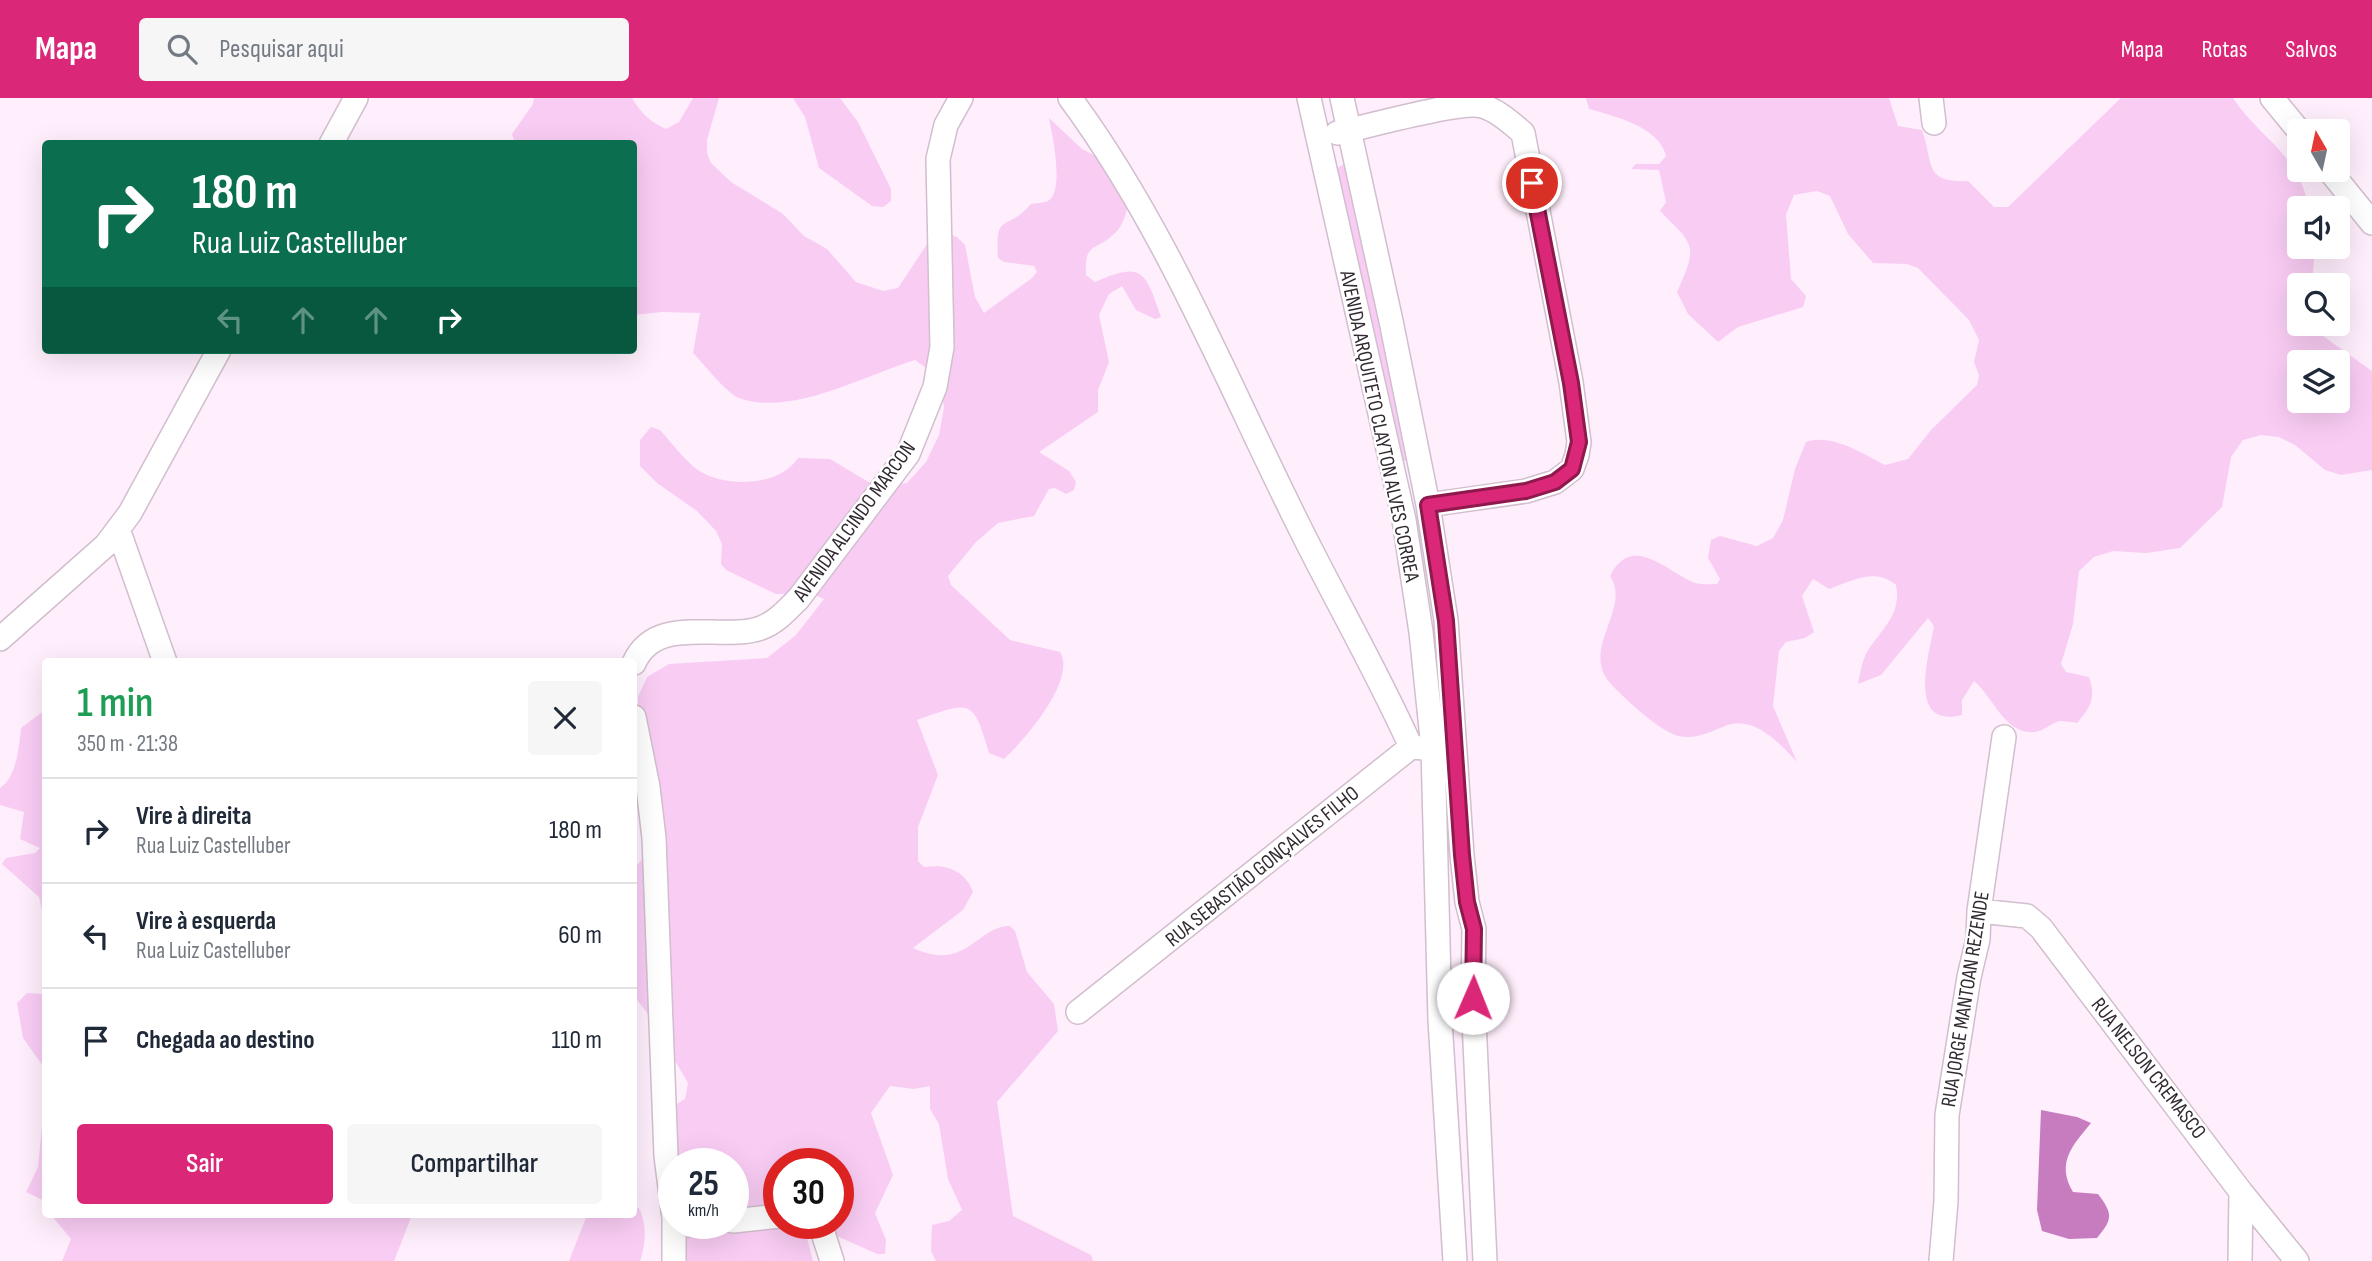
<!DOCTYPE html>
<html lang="pt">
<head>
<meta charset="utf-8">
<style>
	body { margin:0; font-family:"Sofia Sans Condensed",sans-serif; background:#f6f6f7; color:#1f2937; height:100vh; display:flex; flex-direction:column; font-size:26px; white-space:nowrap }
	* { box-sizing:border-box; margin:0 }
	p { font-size:23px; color:#747a83 }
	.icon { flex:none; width:38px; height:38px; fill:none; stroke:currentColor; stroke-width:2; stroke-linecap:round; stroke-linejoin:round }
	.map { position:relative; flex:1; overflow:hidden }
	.details { position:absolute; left:42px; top:560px; width:595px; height:560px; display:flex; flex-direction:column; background:#fff; border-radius:7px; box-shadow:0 7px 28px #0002 }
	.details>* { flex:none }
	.hud { position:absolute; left:42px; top:42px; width:595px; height:214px; border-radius:7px; box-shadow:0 7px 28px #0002; background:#0b6e4f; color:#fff; overflow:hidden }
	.needle { width:46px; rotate:351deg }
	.controls { position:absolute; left:2287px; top:21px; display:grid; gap:14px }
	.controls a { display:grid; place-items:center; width:63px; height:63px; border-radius:7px; background:#fff; box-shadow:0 7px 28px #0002; font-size:35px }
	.speed { position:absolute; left:658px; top:1050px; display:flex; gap:14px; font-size:35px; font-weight:700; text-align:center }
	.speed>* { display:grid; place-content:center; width:91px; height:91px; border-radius:50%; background:#fff; box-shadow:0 7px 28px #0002; line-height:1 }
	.speed small { font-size:18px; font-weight:400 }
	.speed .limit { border:10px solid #d22; background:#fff; color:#111 }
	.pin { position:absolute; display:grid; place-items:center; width:60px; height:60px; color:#fff; margin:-30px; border:4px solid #fff; border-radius:50%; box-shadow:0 2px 7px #0007 }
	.me { position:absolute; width:77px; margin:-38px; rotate:1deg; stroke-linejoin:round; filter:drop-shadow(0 0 5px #0008) }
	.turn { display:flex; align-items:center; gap:24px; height:147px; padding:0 35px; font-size:32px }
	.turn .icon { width:91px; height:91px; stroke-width:2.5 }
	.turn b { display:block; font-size:49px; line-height:60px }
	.lanes { display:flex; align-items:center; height:66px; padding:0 35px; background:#0003; justify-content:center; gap:35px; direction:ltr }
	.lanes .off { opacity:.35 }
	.round { display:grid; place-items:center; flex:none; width:74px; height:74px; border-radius:7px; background:#f6f6f7 }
	.summary { display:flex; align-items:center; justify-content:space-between; height:119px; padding:0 35px }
	h1 { font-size:42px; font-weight:600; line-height:52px; color:#1e9e55 }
	.action { display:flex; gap:14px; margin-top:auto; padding:14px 35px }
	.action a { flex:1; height:80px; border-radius:7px; background:#db2777; color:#fff; font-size:28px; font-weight:600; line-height:80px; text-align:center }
	.action a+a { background:#f6f6f7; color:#1f2937 }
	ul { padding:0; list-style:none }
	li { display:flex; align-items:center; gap:21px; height:105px; padding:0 35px; border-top:2px solid #e0e1e3 }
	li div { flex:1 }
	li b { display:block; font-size:26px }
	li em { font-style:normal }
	header { display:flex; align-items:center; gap:42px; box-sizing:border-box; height:98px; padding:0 35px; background:#db2777; color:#fff }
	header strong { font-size:33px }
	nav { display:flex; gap:38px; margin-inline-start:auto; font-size:24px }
	.search { width:490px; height:63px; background:#f6f6f7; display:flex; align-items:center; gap:18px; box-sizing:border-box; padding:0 24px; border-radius:7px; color:#747a83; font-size:26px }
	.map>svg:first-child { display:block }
	.green { fill:#f9ccf4; fill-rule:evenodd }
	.water { fill:#c77cc0 }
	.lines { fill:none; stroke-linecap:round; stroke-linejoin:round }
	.minor-casing { stroke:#d1bece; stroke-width:26 }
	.minor { stroke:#fff; stroke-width:23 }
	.route-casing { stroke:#8e194d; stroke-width:18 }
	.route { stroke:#db2777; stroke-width:12 }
	.labels { text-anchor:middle; stroke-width:5; stroke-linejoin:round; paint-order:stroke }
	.street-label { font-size:21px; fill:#322a31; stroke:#fff }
</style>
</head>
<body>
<header>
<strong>Mapa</strong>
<div class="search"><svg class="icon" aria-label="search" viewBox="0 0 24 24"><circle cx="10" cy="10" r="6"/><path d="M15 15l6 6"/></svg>Pesquisar aqui</div>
<nav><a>Mapa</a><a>Rotas</a><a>Salvos</a></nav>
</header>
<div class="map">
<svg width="2372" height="1163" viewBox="0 0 2372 1163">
	<rect width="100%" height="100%" fill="#ffeefc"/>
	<!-- green -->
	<path class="green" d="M534,0H632C641,15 650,24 666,31L679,24L693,0H719L707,42V55L711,65L731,84L783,116L804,138L827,151L856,184L883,193L898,190L933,137L941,133L957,139L965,147L975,199L984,215L1032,180L1037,174L1034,168L1004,164L998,160C995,112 1006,135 1031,106C1035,105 1044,105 1048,103C1065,93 1052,36 1049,20L1082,51L1113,67L1130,101C1126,113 1124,128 1114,136C1095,154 1084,144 1086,177L1095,184C1143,163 1145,173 1161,219L1155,221L1136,212L1122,188L1109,196L1099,217L1109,264L1098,292V314L1039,354L1069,373L1076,384L1074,392L1066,396L1055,390L1049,391L1034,418L998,425L976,444L948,478L951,487L1010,542L1060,554C1077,581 1025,642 1004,661L989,655C973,600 971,603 917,622L938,677L918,729V763L924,769C946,766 965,772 973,794L963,812L913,850C966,875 978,827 1010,828L1015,833L1027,874L1054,906L1058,933L997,1004L1013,1118L1091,1157L1093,1163H936L931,1153L932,1127L949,1123L962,1112L948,1081L939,1026L930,1011V988L914,991L890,988L871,1015L893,1077L875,1115L886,1142L885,1156H877L808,1125H838V1066H779V1125H803L813,1163H677L680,1125H733V1066H674L672,1009L685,1001L688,985L645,912L634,898V771L647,755L639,651L638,599L647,579L669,566L767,560L796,537L824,501L813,496H776L726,472L721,466L722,446L716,433L697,413L657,385L640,368V342L651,329L660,332C671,344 684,362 698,372C725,390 779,389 798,360L830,361L877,389L907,385L926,364L939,337L944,310L940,280L915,262C865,277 791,319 739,300C726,295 703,265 693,255L700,215L662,214L634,217V46L515,45L512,36L533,6Z
		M793,0H840L858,24L891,91V103L883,109L872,108L819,70L805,19Z
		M1586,0H1889L1898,28L1922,32C1934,65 1923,85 1968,83L1994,109H2008L2121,0H2233C2261,42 2298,54 2309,110H2300V149H2315L2312,187H2300V226H2317L2323,238L2372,273V372L2341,377L2325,372L2295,347L2279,339L2261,337L2243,342L2231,359L2222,409L2180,450L2146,455L2113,453L2094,459L2079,473L2073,526L2061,566L2066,574L2089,579C2096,599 2091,609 2077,625C2072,624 2065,623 2060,623C2051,625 2044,633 2035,634C2005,637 1994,600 1974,583L1962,602V617C1906,631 1929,557 1934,528L1928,520L1881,577L1858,586C1860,576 1862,563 1867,554C1881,531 1902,517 1896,487C1875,469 1852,483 1829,491L1813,481L1802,498L1814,534L1805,540L1786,544L1779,553L1773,608L1797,664C1780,645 1753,616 1725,628C1709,634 1696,642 1678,638C1658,632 1625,601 1610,585C1580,551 1632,510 1610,478C1632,434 1667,474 1695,485C1702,487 1710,486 1717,486L1720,481L1708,460L1711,442L1720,438L1757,448L1773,440L1783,422L1795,371L1806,344C1832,335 1863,356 1885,367L1908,361L1931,332L1977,287L1979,277L1974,264L1979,242L1969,222L1918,170L1907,166L1873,165L1848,136L1830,98L1817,93L1794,97L1786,117L1791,181L1806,198L1803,209L1738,229L1718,244L1688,216L1677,194C1698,147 1695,148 1660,113L1666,104L1659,72L1631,71L1636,66H1659L1666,58C1660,29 1614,18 1589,11ZM2300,264H2338V303H2300Z
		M1348,64L1410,363H1400L1337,70Z
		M45,612V824L39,799L2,766L6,760L35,755L40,750L20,741L24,714L0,707V690C17,679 19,648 21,630Z
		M27,895L45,896V971L23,940L17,905Z
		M45,998V1103L26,1094L38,1069Z
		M634,1110H639C647,1126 646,1146 640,1163H569L587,1117L634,1116Z
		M51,1117V1116L412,1117L394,1163H62L71,1141Z"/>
	<!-- water -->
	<path class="water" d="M2041,1012L2077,1019L2091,1025C2072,1048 2056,1065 2073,1094L2098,1096C2113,1116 2113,1121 2097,1140L2069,1141L2042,1133L2037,1112Z"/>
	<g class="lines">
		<defs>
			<path id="minor" d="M1070,0C1166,130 1226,282 1298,426C1335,501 1377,573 1411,649
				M1309,0L1404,422L1421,534L1433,650L1440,922L1455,1163
				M1342,0L1391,223L1428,407L1446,522L1462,757L1467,804L1474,831L1473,900L1485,1163
				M1931,0L1934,25
				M2272,0L2300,34
				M1337,35C1366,29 1460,2 1482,8C1497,12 1511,25 1523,35L1571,284L1579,344L1577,357L1572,371L1555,384L1526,393L1428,407
				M331,46L356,0
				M2329,72L2372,125
				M118,431L165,564
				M0,541L106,447L130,415L219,252
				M634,565C656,515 721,544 761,530C777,524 788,511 799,500L908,356L935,289L942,249L938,61L946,27L961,0
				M634,619L648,689L654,740L666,1058L674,1120
				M1979,813L2027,818L2041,830L2241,1094L2297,1163
				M1078,914L1411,649L1424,650
				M733,1123L779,1118
				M815,1125L823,1135L832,1163
				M675,1128L706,1125
				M674,1163V1125
				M1941,1163L1946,1103L1947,1017L1969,879L1978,841L1979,813L2004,639
				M2240,1163L2241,1094"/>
		</defs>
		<!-- minor casing -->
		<use href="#minor" class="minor-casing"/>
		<!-- minor -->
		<use href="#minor" class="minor"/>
	</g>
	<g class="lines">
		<defs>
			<path id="route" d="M1473,900L1474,831L1467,804L1462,757L1446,523L1428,407L1526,393L1555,384L1572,371L1579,344L1571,285L1532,85"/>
		</defs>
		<!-- route casing -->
		<use href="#route" class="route-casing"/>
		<!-- route -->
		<use href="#route" class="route"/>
	</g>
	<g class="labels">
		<!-- street labels -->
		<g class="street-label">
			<text transform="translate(1380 328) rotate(78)" y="7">AVENIDA ARQUITETO CLAYTON ALVES CORREA</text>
			<text transform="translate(854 423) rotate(-54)" y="7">AVENIDA ALCINDO MARCON</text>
			<text transform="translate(1262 768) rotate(-39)" y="7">RUA SEBASTIÃO GONÇALVES FILHO</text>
			<text transform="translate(1965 901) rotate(-81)" y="7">RUA JORGE MANTOAN REZENDE</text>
			<text transform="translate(2149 970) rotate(52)" y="7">RUA NELSON CREMASCO</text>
		</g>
	</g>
</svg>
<div class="controls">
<a><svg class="needle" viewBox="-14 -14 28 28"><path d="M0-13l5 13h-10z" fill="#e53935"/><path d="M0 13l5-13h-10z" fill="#747a83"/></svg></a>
<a><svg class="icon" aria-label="sound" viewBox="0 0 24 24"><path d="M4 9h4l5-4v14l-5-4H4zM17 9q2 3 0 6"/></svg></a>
<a><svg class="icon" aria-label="search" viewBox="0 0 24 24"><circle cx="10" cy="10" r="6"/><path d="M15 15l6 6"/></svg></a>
<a><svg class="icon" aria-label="layers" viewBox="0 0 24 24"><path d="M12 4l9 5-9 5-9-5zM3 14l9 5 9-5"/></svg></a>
</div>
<div class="speed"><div>25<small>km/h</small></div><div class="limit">30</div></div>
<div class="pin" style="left:1532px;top:85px;background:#d93025"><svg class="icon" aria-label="arrive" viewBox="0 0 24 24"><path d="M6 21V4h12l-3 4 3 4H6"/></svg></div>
<svg class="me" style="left:1473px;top:900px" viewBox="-20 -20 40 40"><circle r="19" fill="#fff"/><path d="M0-13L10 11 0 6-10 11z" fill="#db2777"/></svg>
<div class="hud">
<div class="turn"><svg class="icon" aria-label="right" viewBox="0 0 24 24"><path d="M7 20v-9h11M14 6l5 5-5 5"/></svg><div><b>180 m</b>Rua Luiz Castelluber</div></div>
<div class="lanes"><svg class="icon off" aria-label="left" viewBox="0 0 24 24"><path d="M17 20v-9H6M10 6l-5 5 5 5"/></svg><svg class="icon off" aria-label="ahead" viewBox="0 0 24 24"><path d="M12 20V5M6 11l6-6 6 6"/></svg><svg class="icon off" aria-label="ahead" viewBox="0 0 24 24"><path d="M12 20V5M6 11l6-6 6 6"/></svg><svg class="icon" aria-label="right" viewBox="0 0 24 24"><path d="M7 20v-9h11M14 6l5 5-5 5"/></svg></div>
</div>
<section class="details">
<div class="summary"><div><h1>1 min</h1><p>350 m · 21:38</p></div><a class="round"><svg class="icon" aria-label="close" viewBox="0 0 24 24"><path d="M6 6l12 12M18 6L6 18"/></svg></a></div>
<ul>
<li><svg class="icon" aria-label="right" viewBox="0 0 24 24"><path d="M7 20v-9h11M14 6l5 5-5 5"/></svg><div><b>Vire à direita</b><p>Rua Luiz Castelluber</p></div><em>180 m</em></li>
<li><svg class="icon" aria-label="left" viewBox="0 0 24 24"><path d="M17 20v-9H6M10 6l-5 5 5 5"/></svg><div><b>Vire à esquerda</b><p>Rua Luiz Castelluber</p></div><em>60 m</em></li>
<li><svg class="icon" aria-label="arrive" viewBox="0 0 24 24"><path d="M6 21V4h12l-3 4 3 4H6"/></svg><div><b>Chegada ao destino</b></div><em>110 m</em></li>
</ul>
<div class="action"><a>Sair</a><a>Compartilhar</a></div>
</section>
</div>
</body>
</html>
